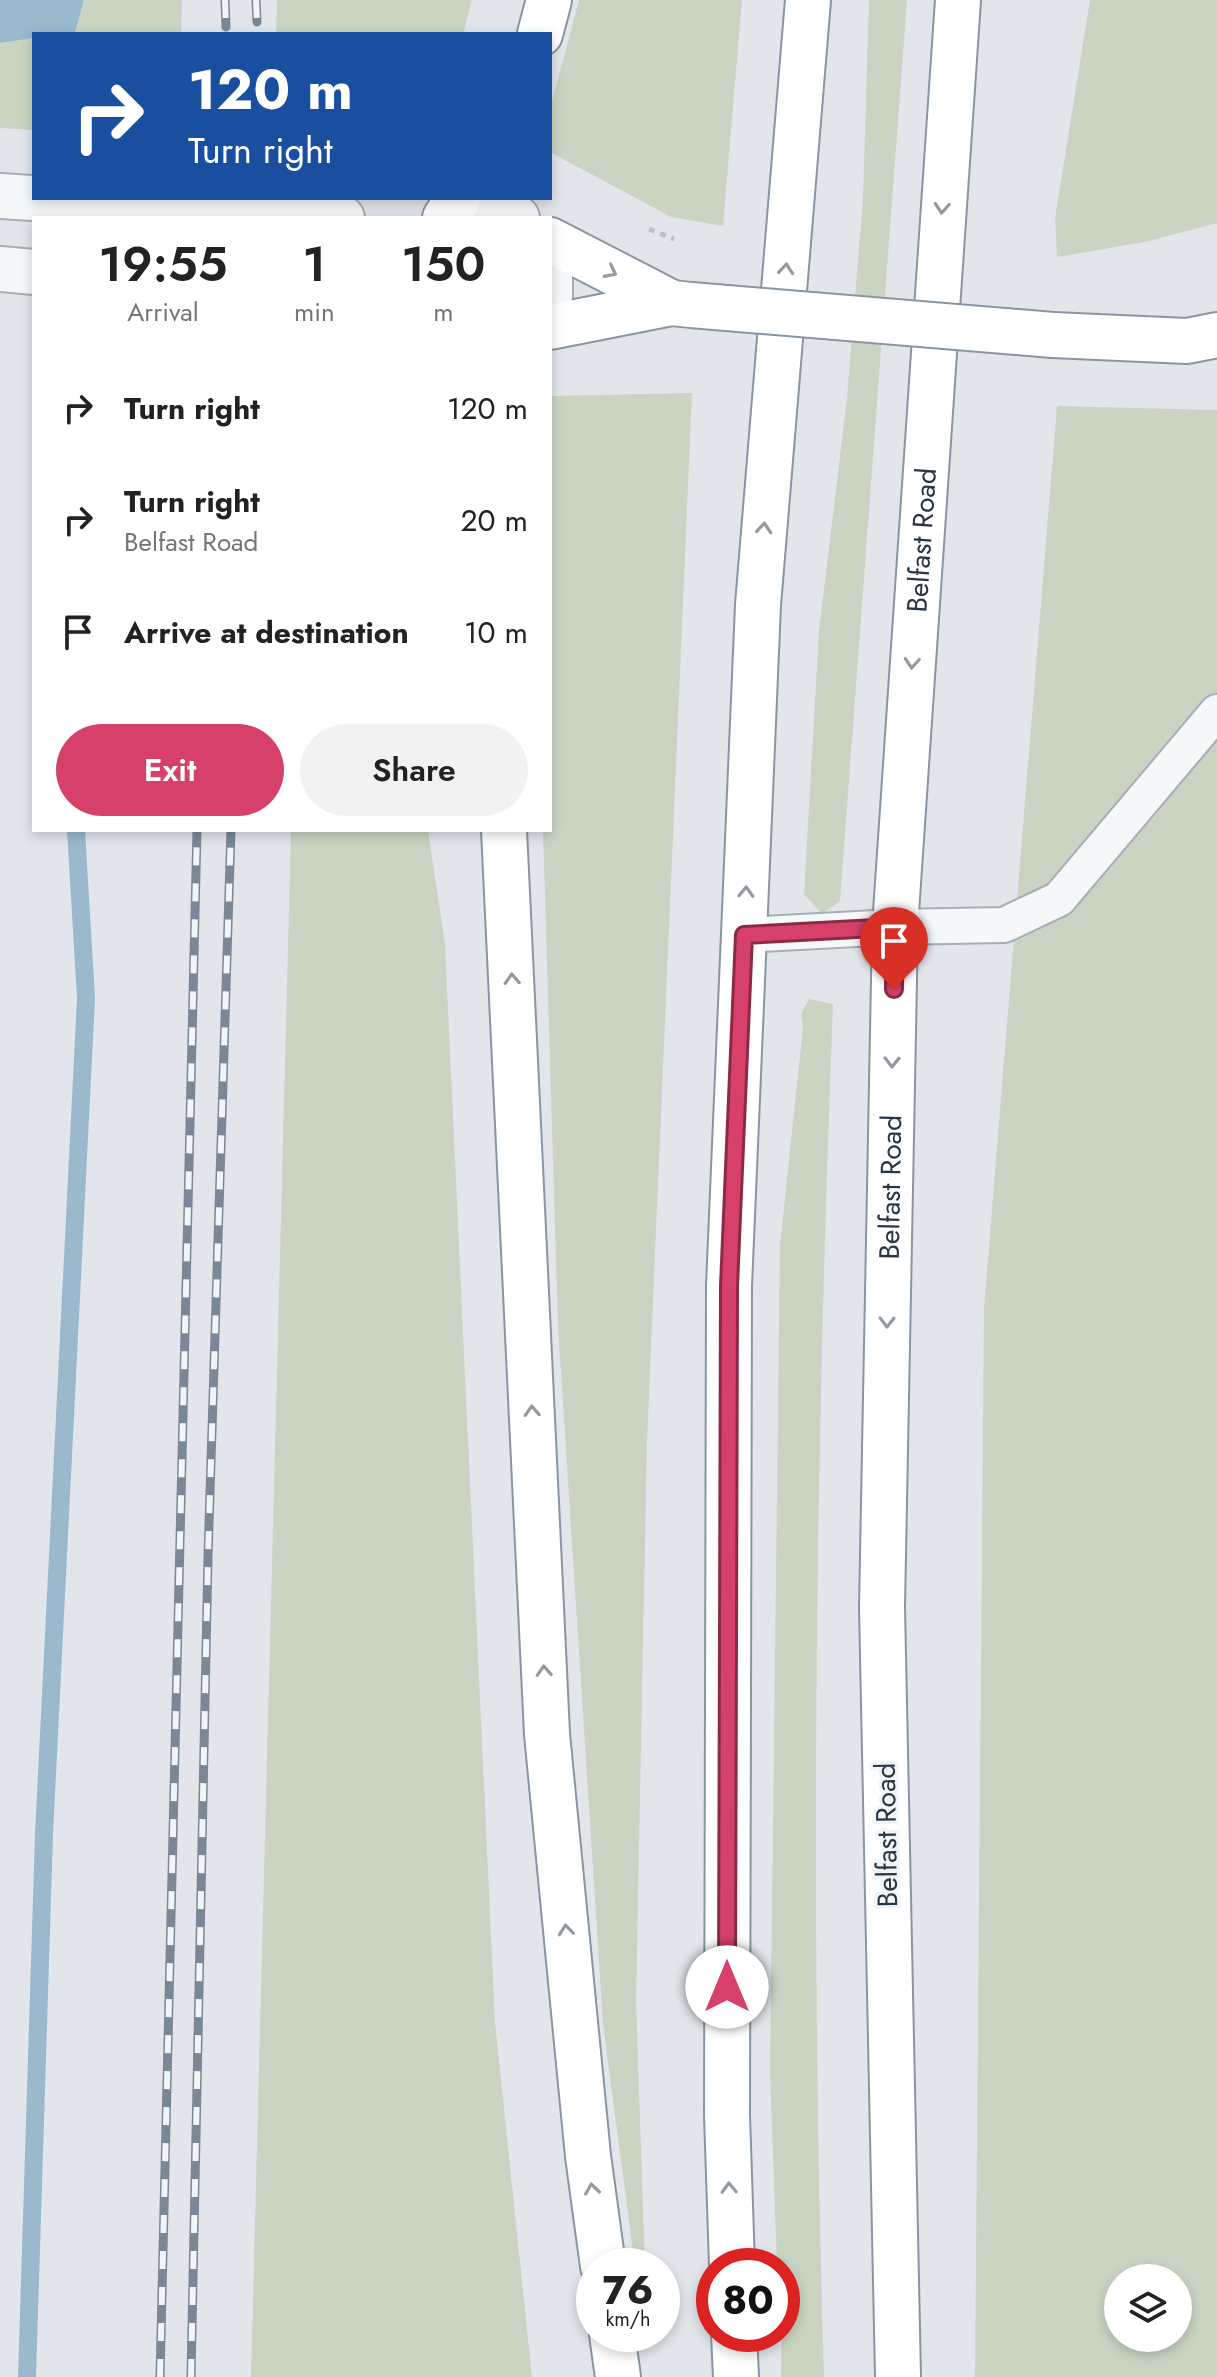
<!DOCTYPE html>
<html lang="en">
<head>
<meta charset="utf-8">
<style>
	body { margin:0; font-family:Jost,sans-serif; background:#f2f2f2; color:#222; height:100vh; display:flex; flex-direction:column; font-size:30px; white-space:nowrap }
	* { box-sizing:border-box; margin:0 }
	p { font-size:26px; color:#767676 }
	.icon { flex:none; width:44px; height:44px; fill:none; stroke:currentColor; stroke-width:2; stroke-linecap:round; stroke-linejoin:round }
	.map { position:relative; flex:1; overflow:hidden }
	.side { position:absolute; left:32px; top:216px; width:520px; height:616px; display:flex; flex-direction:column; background:#fff; border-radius:0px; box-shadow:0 4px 12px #0003 }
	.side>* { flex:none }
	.banner { position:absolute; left:32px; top:32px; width:520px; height:168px; border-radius:0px; box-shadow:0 4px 12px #0003; background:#1a4fa0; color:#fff; overflow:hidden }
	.tools { position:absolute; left:1104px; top:2264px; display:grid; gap:16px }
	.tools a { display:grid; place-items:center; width:88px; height:88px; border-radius:50%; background:#fff; box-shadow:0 4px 12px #0003; font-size:40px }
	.speed { position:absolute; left:576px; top:2248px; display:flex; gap:16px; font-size:40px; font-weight:700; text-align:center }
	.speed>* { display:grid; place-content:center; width:104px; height:104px; border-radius:50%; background:#fff; box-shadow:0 4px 12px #0003; line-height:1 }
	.speed small { font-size:20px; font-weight:400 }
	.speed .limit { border:12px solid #d22; background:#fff; color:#111 }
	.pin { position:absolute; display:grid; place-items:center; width:68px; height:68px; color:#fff; margin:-82px -34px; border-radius:50% 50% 50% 0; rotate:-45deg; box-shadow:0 0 8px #0007 }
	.pin .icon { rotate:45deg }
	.me { position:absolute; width:88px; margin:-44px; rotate:0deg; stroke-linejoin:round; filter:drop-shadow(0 0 6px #0008) }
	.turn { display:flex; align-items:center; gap:28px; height:168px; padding:0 24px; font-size:36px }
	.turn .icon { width:104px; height:104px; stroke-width:2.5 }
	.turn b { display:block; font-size:56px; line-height:68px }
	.eta { display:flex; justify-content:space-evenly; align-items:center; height:136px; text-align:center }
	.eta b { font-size:48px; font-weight:600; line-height:56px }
	.action { display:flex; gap:16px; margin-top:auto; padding:16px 24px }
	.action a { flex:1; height:92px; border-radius:48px; background:#d74069; color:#fff; font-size:32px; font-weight:600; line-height:92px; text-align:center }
	.action a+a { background:#f2f2f2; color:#222 }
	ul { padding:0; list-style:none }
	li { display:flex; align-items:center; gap:24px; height:112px; padding:0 24px }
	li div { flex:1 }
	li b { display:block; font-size:30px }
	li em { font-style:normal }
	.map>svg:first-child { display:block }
	.green { fill:#c9d5c2; fill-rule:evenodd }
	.water { fill:#9bb9cd }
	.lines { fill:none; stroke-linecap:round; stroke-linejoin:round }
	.stream { stroke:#9bb9cd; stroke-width:18 }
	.service-casing { stroke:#a6aeb6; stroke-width:38 }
	.tertiary-casing { stroke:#a6aeb6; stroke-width:48 }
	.trunk-casing { stroke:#8896a3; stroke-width:48 }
	.path { stroke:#bcc1c6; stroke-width:5; stroke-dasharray:6 6; stroke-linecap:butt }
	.service { stroke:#f5f7f9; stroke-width:34 }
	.tertiary { stroke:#f5f7f9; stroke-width:44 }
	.trunk { stroke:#fff; stroke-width:44 }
	.rail-casing { stroke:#7a8896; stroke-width:9 }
	.rail { stroke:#f1f5f8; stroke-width:6; stroke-dasharray:18; stroke-linecap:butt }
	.trunk-bridge-casing { stroke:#8896a3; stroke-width:48; stroke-linecap:butt }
	.trunk-bridge { stroke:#fff; stroke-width:44 }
	.oneway { stroke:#949aa2 }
	.route-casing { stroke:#8c2a44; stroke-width:20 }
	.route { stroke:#d74069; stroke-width:14 }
	.labels { text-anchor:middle; stroke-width:7; stroke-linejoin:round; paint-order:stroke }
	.street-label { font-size:28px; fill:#283644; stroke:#f1f5f8 }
</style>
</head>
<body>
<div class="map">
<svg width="1217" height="2377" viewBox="0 0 1217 2377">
	<rect width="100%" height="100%" fill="#e2e6eb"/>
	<!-- green -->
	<path class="green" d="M84,0H182L181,34H67L75,33Z
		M277,0H472L463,34H276Z
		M579,0H742L723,226L671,217L550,152V109Z
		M869,0H907L840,901L822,914L804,894L819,631L847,398L863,198Z
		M1090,0H1217V223L1145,242L1057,257L1055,218Z
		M34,38V130L0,128V43Z
		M692,393L647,1441L636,2001L645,2266H635L603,2024L558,1326L543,830H550V396Z
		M1057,406L1217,410V2377H975L984,1308ZM1118,2278H1178V2338H1118Z
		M291,830H428L445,944L495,2022L532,2377H251Z
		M809,999L833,1004C815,1462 810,1919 824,2377H781L782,2266H777L770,2070L780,1245L803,1027L801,1014Z"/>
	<!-- water -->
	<path class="water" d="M0,0H84L75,33L34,34V38L0,43Z"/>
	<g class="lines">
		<!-- stream -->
		<path class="stream" d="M27,2377L44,1834L86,998L76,830"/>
		<defs>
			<path id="service" d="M744,935L895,927L1004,925L1059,899L1217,712"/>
			<path id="tertiary" d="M0,196L342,218
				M447,218C469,206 494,206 517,218
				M550,261V298
				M0,269L34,272"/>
			<g id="trunk">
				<path d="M540,34L549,0"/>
				<path d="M445,218L458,198"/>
				<path d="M550,240L672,303"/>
				<path d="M550,327L672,303L691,305"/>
				<path d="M1053,335L1187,341L1217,335"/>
				<path d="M504,830L547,1734L588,2156L603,2266"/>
				<path d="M732,2266L727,2115L729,1286L758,605L808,0"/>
				<path d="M612,2334L618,2377"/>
				<path d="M734,2334L736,2377"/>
				<path id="s1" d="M898,2377L882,1607L895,927L958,0"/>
			</g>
		</defs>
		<!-- service casing -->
		<use href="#service" class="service-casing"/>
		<!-- tertiary casing -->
		<use href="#tertiary" class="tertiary-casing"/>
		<!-- trunk casing -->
		<use href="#trunk" class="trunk-casing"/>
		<!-- path -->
		<path class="path" d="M649,229L674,239"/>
		<!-- service -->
		<use href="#service" class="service"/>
		<!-- tertiary -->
		<use href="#tertiary" class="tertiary"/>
		<!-- trunk -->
		<use href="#trunk" class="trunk"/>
		<defs>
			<path id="rail" d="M225,0L226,27
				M256,0L257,22
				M160,2377L197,830
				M191,2377L208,1556L231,830"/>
		</defs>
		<!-- rail casing -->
		<use href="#rail" class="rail-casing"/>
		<!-- rail -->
		<use href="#rail" class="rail"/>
		<defs>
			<path id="trunk-bridge" d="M691,305L1053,335"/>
		</defs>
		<!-- trunk-bridge casing -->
		<use href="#trunk-bridge" class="trunk-bridge-casing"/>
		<!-- trunk-bridge -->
		<use href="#trunk-bridge" class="trunk-bridge"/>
	</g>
	<!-- one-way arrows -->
	<defs><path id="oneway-chevron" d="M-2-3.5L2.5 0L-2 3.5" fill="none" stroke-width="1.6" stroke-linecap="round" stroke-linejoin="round" transform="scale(2)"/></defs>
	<g class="oneway">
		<use href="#oneway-chevron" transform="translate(942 208) rotate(94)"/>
		<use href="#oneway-chevron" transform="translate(786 269) rotate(-85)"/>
		<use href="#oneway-chevron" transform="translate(611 272) rotate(27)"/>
		<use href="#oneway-chevron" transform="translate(764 528) rotate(-85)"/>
		<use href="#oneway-chevron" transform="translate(912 663) rotate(94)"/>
		<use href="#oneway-chevron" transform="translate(746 892) rotate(-88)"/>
		<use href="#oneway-chevron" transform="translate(512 979) rotate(-93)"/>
		<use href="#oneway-chevron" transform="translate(892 1062) rotate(91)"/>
		<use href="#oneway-chevron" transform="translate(887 1322) rotate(91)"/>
		<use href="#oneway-chevron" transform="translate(532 1411) rotate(-93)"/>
		<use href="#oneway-chevron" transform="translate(544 1671) rotate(-93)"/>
		<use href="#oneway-chevron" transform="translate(566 1930) rotate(-96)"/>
		<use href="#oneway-chevron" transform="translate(729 2188) rotate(-92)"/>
		<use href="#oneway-chevron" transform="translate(592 2189) rotate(-98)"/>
	</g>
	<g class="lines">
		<defs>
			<path id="route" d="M727,1987L729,1286L744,935L895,927L894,989"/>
		</defs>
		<!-- route casing -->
		<use href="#route" class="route-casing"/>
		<!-- route -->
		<use href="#route" class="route"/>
	</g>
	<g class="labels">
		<!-- street labels -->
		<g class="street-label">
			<text dy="10" stroke="none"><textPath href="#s1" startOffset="1838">Belfast Road</textPath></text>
			<text dy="10" stroke="none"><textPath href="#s1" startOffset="1190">Belfast Road</textPath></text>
			<text transform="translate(886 1835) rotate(-91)" y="10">Belfast Road</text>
		</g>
	</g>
</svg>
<div class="tools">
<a><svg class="icon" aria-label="layers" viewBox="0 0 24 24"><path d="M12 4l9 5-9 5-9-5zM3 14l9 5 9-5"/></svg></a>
</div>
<div class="speed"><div>76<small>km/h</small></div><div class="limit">80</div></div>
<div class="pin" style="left:894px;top:989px;background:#d93025"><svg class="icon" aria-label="arrive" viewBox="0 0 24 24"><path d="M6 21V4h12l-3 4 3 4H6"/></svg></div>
<svg class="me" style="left:727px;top:1987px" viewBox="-20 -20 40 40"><circle r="19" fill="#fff"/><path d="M0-13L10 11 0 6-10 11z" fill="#d74069"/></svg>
<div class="banner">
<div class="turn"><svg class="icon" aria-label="right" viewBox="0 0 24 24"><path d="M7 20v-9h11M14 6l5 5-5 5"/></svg><div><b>120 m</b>Turn right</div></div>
</div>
<section class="side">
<div class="eta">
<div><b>19:55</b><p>Arrival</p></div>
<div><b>1</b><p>min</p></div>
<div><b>150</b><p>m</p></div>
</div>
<ul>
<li><svg class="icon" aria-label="right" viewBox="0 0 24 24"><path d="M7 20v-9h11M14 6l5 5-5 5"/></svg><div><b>Turn right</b></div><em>120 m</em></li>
<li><svg class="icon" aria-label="right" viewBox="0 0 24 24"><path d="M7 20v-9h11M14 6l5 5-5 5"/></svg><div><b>Turn right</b><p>Belfast Road</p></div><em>20 m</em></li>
<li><svg class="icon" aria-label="arrive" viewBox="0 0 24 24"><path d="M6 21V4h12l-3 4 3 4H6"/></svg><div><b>Arrive at destination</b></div><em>10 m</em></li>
</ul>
<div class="action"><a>Exit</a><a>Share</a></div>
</section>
</div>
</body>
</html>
